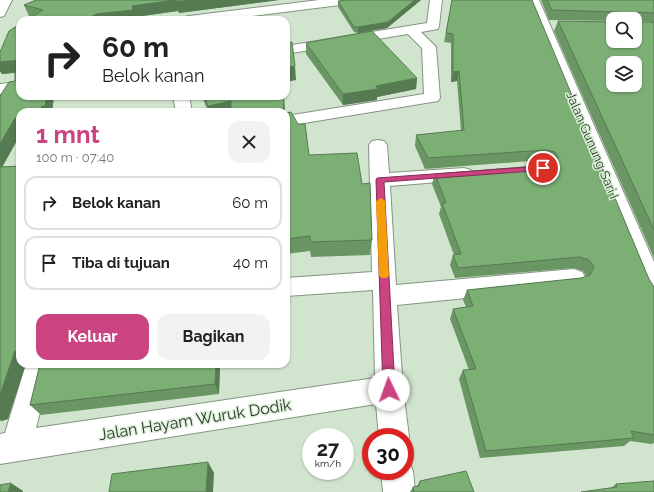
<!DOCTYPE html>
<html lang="id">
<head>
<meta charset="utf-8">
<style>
	body { margin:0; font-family:Raleway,sans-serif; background:#f2f2f2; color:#202124; height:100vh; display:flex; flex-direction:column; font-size:15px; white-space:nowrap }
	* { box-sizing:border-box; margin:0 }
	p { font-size:13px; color:#757577 }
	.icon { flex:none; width:22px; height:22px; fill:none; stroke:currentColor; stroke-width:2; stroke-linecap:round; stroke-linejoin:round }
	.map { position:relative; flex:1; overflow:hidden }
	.drawer { position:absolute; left:16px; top:108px; width:274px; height:260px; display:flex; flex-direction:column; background:#fff; border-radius:12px; box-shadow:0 1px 3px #0004 }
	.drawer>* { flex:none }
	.banner { position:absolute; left:16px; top:16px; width:274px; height:84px; border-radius:12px; box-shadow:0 1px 3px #0004; background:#fff; color:#202124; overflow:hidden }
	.fabs { position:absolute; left:606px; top:12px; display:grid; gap:8px }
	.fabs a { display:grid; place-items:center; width:36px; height:36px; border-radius:8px; background:#fff; box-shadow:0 1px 3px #0004; font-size:20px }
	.speed { position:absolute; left:302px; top:428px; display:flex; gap:8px; font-size:20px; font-weight:700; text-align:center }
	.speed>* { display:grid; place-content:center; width:52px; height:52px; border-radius:50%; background:#fff; box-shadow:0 1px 3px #0004; line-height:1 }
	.speed small { font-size:10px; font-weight:400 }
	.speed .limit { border:6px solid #d22; background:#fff; color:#111 }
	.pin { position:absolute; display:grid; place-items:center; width:34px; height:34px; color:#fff; margin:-17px; border:2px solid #fff; border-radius:50%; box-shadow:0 1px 4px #0007 }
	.me { position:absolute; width:44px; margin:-22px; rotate:357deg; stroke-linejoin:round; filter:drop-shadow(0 0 3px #0008) }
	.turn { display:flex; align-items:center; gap:14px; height:84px; padding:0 20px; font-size:18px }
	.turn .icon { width:52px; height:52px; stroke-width:2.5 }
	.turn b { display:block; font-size:28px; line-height:34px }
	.round { display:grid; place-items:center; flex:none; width:42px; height:42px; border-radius:12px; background:#f2f2f2 }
	.head { display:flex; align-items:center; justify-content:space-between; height:68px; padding:0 20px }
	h1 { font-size:24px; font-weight:700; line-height:30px; color:#cb4380 }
	.button { display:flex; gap:8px; margin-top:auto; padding:8px 20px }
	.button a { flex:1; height:46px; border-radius:12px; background:#cb4380; color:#fff; font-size:16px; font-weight:700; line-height:46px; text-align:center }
	.button a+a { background:#f2f2f2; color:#202124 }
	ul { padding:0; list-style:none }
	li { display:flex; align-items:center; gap:12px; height:54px; margin:0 8px 6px; padding:0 12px; border:2px solid #e0e0e0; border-radius:12px }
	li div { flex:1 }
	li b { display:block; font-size:15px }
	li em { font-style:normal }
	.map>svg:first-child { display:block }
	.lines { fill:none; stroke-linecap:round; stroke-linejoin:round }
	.street-casing { stroke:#839580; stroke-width:2 }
	.secondary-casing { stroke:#839580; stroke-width:2 }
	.street { fill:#fff; fill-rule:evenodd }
	.secondary { fill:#fff; fill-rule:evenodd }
	.wall { fill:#6a9664 }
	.shaded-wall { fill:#567a51 }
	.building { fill:#7baf74; stroke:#567a51; fill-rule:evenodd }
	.route { fill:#cb4380; stroke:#842c53 }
	.slow { fill:#f59e0b }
	.labels { text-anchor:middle; stroke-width:3; stroke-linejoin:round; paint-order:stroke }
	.street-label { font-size:13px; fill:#2f372e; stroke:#def2db }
	.near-street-label { font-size:16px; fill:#2f372e; stroke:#def2db }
</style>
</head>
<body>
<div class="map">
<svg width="654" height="492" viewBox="0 0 654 492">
	<rect width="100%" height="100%" fill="#d1e5ce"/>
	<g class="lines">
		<defs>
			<path id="street" d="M319,0H354L352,3L348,4L219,20H183L185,17L189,16Z
				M430,0H442L439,26L438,29L421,32L436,47L440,98L438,101L286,126V116L424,94L422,48L408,34L286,54V46L427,23Z
				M527,0H539L654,262V299L646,296L642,289Z
				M20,82V92L0,94V84Z
				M173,96H189L192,112H176Z
				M378,140L384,141L387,145L389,173L464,168L471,170L474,174L471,178L464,180L390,186L396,285L574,269L582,272L586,278L582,284L574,287L397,305L403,389L409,437L405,447V437H379L376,404L0,464V434L5,433L26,364H52L36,428L375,378L373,290L286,296V278L372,272L369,145L372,141Z
				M405,459L408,460L413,471L415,492H383L381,471H405Z"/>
			<path id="secondary" d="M0,0H12L4,16L0,17Z"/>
		</defs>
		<!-- street casing -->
		<use href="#street" class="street-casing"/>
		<!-- secondary casing -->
		<use href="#secondary" class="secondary-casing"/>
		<!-- street -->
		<use href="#street" class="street"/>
		<!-- secondary -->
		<use href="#secondary" class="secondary"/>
	</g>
	<!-- wall -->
	<path class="wall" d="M36,0H279L179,13L178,11L135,17L136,20H27L32,17L29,16L24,5Z
		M347,0H421L387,28L358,33L354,32L338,7V1Z
		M452,0L654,287V443L651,444L630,441L624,446L480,458L459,379L463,370H469L450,319L453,309L466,307L463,300L467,290L581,278L586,276L583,271L574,268L455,278L450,265L453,255H454L439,214L441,207L432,184L435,174L548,165L551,164L550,163L543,160L425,169L415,146L416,135L461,131L457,81L451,82V43L444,42Z
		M541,0H654V22L638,21V22H654V258L554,31L558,21L613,41L635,19H613V21L549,20Z
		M306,43L417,78L416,89L377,97V100L343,105L306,54Z
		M0,52L54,96L52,112H20V135L2,167L20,166V364L8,419L0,421V96L15,81V73L2,74L0,71Z
		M202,96H282L284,100L285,112H208Z
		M286,113L309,155L362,184L372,240L370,255L311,257L310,251L286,254Z
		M40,364H220L219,394L41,415L30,405Z
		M420,481L474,492H410L413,487L417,486Z
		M654,481L611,488L616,484Z"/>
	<!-- shaded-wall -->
	<path class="shaded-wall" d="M176,0L178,11L135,17L136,20H86L96,14L132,6Z
		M195,0H279L179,13L176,2Z
		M415,0H421L387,28L358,33V27Z
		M20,60V72L2,74L0,71V62Z
		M295,66L296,80L286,82V68Z
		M459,71L457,81L451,82L453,72Z
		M417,78L416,89L377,97V100L343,105V94L376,86Z
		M47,96H54L52,112H39Z
		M284,100L285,112H283Z
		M231,101L233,112H209L208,106Z
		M15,118L20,126V135L0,171V144Z
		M15,351L20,356V364H26L8,419L2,421L0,419V395Z
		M216,364H220L219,394L215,384Z
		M208,462L214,473L213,492H206Z
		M11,483L23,491V492H8Z"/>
	<!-- building -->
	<path class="building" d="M36,0H195L176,2V0L132,6L133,10L96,14L86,20H27L43,10L24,5Z
		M347,0H415L388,22L358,27H354L338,1Z
		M452,0H532L649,279L654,287V435L631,431L634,438L486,451L463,370L476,369L453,309L473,306L467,290L581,278L590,275L594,267L589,260L580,257L458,268L453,255L461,254L442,203H446L435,174L548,165L555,163L558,158L555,152L547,150L428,158L416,135L464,130L459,71L453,72V34L446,33Z
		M547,0H654V13L638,12V22H654V230L558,21L613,22V41H635V19H619L618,12L552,10ZM613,63H635V85H613Z
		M20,24V60L0,62V52L9,31Z
		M372,31L417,78L376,86L378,89L343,94L306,43Z
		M292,42L295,66L286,68V43Z
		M20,66V96H47L45,106H42L39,112H20V118H15L0,144V96L9,82L15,81V73Z
		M204,96H282L284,100L283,111L284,112H231V101L208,106Z
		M291,112L298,124H305L309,155L357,153L362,184L370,183L372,240L310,242V236L286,239V113Z
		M20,166V351H15L0,395V167Z
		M40,364H216L215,384L30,405Z
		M208,462L206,492H109L112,474Z
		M466,471L474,492H414L413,487L419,486L420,481Z
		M654,481V492H581L617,487L616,484Z
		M11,483L8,492H0V485Z"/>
	<!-- route -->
	<path class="route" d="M543,166L547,168L546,170L384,182L395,390L393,393L389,395L385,393L383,390L376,180L377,178Z"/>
	<!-- slow -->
	<path class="slow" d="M381,198L385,201L389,275L387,278H381L379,275L376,201Z"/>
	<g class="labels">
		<!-- street labels -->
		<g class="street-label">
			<text transform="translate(593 145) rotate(67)" y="5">Jalan Gunung Sari I</text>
		</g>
		<!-- near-street labels -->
		<g class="near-street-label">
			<text transform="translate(195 419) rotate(-9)" y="6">Jalan Hayam Wuruk Dodik</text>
		</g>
	</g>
</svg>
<div class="fabs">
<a><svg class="icon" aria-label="search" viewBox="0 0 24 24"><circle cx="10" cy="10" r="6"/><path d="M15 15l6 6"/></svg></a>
<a><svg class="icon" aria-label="layers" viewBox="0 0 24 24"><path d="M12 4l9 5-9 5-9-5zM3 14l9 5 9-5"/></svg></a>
</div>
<div class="speed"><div>27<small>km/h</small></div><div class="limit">30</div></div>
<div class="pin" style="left:543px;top:168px;background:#d93025"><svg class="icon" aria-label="arrive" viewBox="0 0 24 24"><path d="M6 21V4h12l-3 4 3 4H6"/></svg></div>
<svg class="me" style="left:389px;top:390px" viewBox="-20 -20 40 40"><circle r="19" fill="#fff"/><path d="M0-13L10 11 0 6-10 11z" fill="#cb4380"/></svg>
<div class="banner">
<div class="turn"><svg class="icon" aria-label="right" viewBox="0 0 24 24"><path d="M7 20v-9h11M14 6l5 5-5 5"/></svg><div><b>60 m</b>Belok kanan</div></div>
</div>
<section class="drawer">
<div class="head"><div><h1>1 mnt</h1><p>100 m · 07:40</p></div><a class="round"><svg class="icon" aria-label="close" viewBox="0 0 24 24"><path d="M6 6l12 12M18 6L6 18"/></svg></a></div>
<ul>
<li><svg class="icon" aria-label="right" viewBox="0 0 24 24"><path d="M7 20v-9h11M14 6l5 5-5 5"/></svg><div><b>Belok kanan</b></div><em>60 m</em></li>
<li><svg class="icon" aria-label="arrive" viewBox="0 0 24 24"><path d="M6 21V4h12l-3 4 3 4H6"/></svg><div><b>Tiba di tujuan</b></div><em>40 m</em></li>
</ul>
<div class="button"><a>Keluar</a><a>Bagikan</a></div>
</section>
</div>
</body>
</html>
